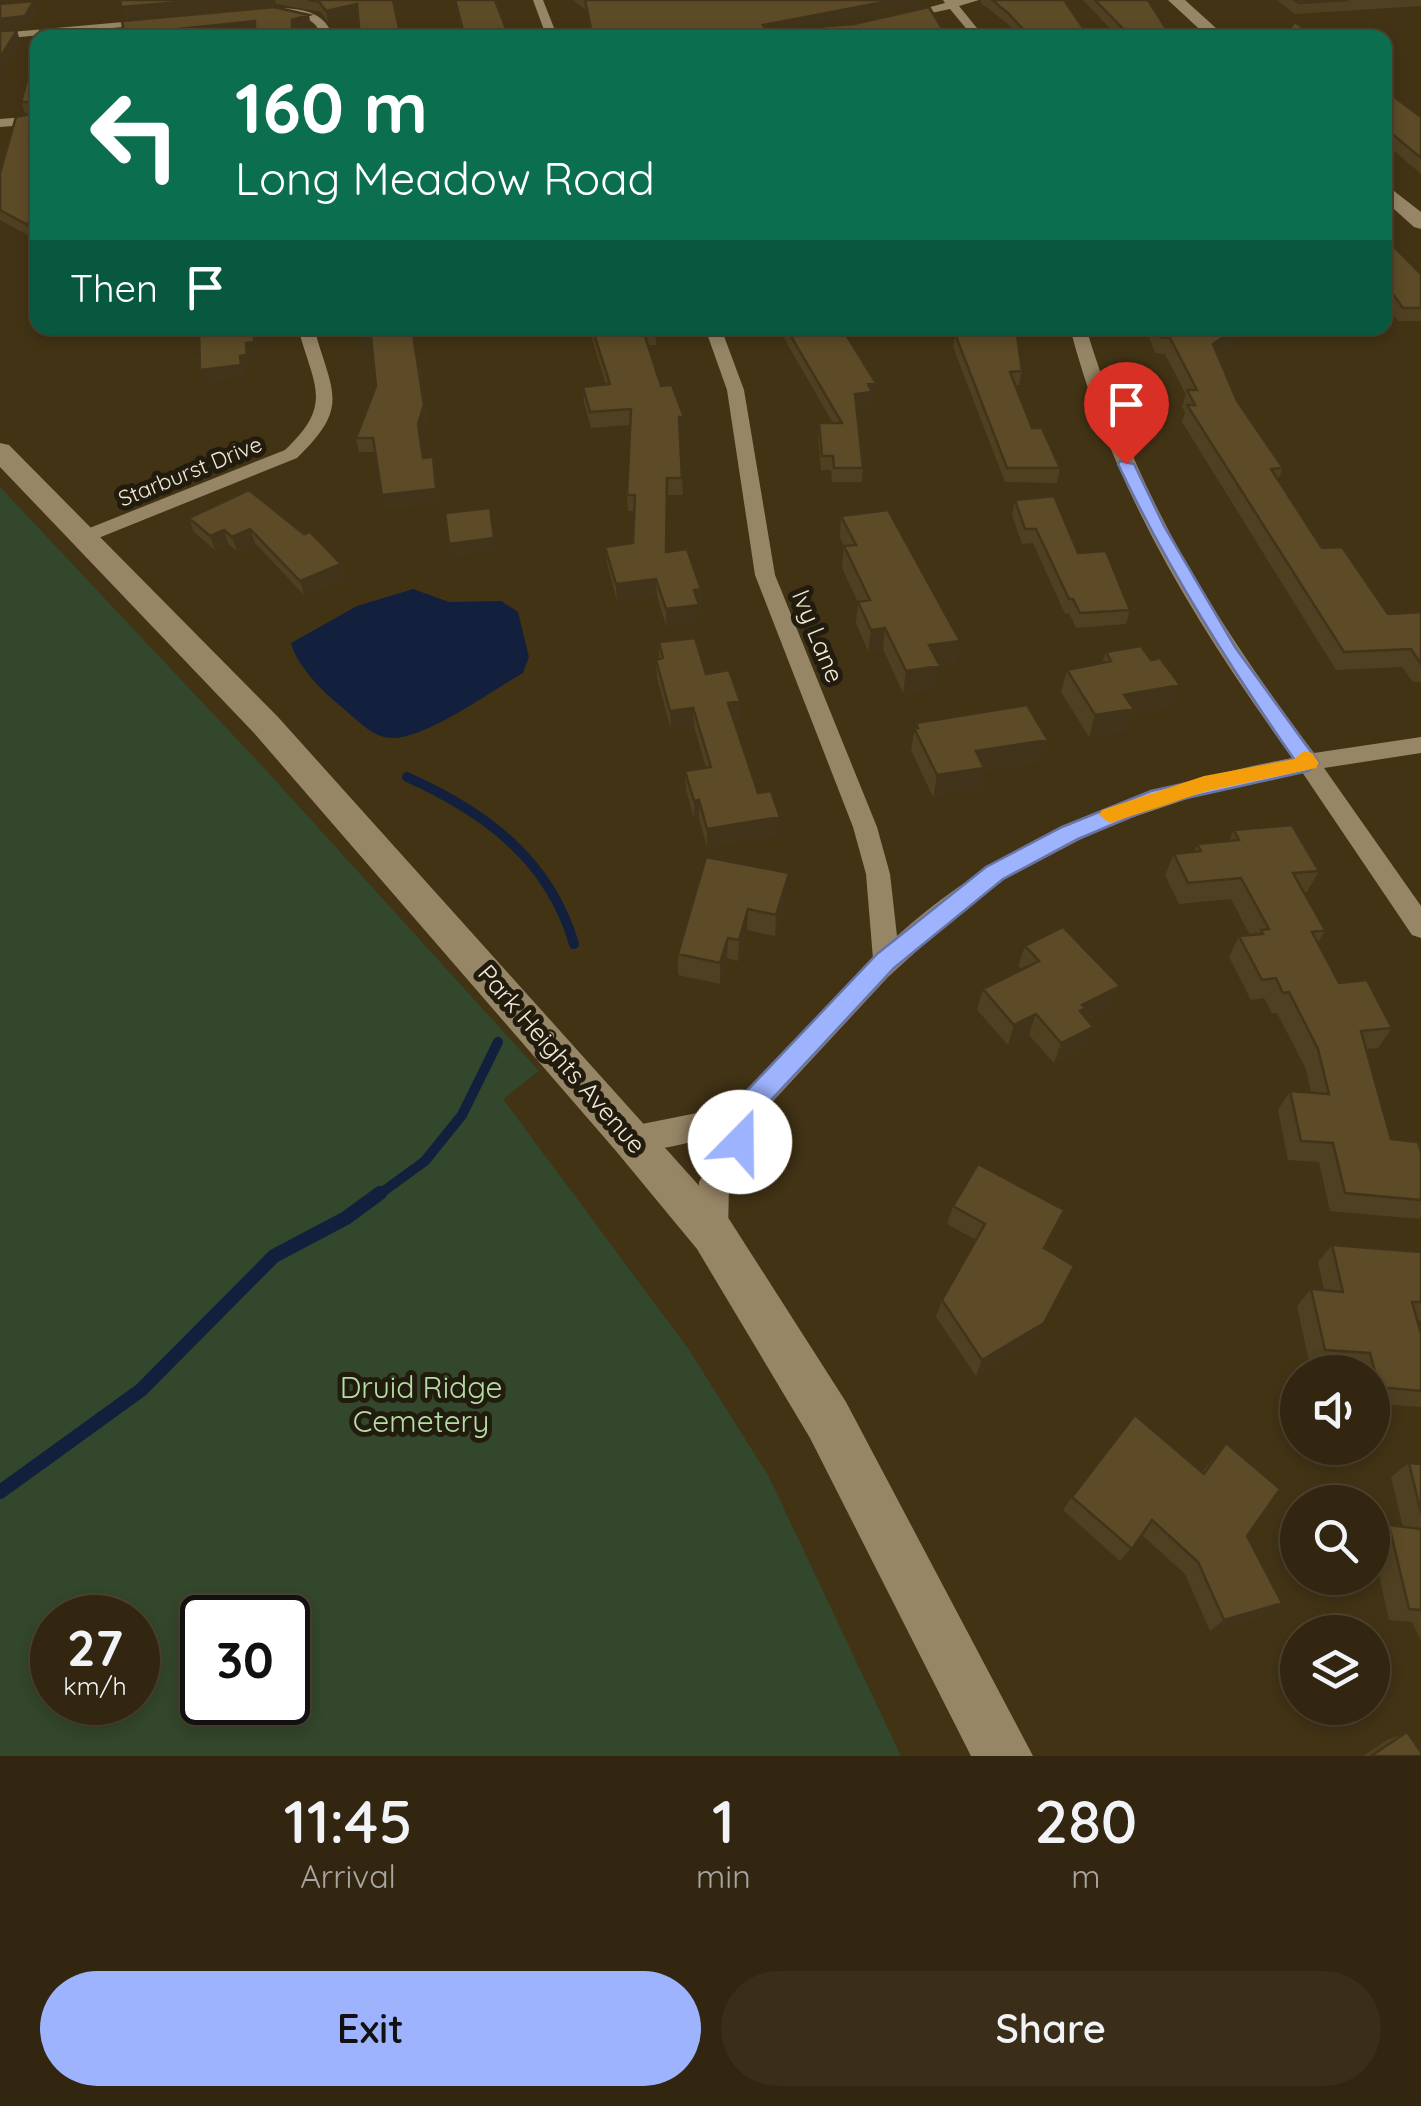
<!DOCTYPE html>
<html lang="en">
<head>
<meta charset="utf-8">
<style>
	body { margin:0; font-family:Quicksand,sans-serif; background:#3a2e19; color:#f1f3f6; height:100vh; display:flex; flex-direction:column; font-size:38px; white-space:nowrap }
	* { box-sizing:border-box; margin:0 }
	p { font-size:32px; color:#a8a59f }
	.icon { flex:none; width:55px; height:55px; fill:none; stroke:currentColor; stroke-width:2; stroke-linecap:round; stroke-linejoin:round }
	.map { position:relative; height:1756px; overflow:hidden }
	.sheet { display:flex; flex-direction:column; background:#322610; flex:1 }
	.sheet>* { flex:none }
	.top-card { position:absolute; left:30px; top:30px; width:1362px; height:305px; border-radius:20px; box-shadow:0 5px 15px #0003,0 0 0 2px #4d4330; background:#0b6e4f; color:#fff; overflow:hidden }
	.buttons { position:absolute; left:1280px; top:1355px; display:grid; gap:20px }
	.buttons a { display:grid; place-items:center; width:110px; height:110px; border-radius:50%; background:#322610; box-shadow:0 5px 15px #0003,0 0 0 2px #4d4330; font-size:50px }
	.speed { position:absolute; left:30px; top:1595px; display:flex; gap:20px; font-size:50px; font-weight:700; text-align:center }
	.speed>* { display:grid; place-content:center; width:130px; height:130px; border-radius:50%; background:#322610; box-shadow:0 5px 15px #0003,0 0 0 2px #4d4330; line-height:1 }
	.speed small { font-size:25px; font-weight:400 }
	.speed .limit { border:5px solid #111; border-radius:15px; background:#fff; color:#111 }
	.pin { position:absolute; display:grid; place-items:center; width:85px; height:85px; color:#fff; margin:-102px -42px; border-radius:50% 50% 50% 0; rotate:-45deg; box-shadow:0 0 10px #0007 }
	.pin .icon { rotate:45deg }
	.me { position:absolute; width:110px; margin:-55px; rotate:22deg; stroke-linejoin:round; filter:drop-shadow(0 0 8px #0008) }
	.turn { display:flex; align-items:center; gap:35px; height:210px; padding:0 40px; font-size:45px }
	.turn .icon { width:130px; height:130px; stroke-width:2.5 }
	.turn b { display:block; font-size:70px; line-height:85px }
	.then { display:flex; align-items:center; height:95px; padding:0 40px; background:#0003; gap:20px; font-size:38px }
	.eta { display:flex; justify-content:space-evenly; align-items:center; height:170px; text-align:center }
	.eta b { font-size:60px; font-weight:600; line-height:70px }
	.primary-button { display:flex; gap:20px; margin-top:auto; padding:20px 40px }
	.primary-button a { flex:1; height:115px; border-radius:60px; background:#9eb3fd; color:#111; font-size:40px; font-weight:600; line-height:115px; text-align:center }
	.primary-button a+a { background:#3a2e19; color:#f1f3f6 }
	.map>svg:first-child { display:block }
	.green { fill:#33472c; fill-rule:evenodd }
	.water { fill:#13203d }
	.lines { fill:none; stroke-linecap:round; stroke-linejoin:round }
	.stream-far1 { stroke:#13203d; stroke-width:10 }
	.stream { stroke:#13203d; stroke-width:14 }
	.minor { fill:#978666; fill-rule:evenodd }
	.secondary { fill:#978666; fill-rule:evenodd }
	.wall { fill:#504022 }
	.shaded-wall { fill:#41341b }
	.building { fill:#5d4b27; stroke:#41341b; stroke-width:2.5 }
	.route { fill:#9eb3fd; stroke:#6774a4; stroke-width:2.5 }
	.slow { fill:#f59e0b }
	.labels { text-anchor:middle; stroke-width:10; stroke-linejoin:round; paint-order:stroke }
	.far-street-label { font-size:22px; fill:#f3e9d8; stroke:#221c0f }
	.street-label { font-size:25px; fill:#f3e9d8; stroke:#221c0f }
	.near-park-label { font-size:30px; fill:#b5dea6; stroke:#221c0f }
</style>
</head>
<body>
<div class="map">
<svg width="1421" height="1756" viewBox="0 0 1421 1756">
	<rect width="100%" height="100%" fill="#423315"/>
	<!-- green -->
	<path class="green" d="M0,487L264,768L539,1071L503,1099L687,1347L768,1475L901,1756H0ZM52,1618H138V1702H52ZM202,1618H288V1702H202Z"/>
	<!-- water -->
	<path class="water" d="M413,589L449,602L501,601L518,612L529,657L523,673C491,691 425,740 390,738C371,737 352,715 338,704C321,690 296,664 291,643L357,606Z"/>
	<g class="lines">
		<!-- stream-far1 -->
		<path class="stream-far1" d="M407,777C485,812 549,859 574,944
			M377,1196L425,1161L462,1115L498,1042"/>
		<!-- stream -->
		<path class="stream" d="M0,1492L141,1390L274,1256L346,1218L380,1193"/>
		<!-- minor -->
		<path class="minor" d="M533,0H543L558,38H547Z
			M943,0H979L959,6L985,38H974L950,9L899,20L894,17L945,3Z
			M263,8C290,8 325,6 333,38H322C315,9 282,15 259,13Z
			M157,19L153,24L0,39V33Z
			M38,116V124L0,127V119Z
			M298,328H314C332,393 351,406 297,458L91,541H77V533L285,450C334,404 314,387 298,328Z
			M705,328H721L744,390L775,575L877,827L890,874L897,936C1009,835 1145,786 1292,758C1196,624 1112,489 1070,328H1086C1138,498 1208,611 1314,753L1421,737V753L1324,768L1421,906V938L1412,935L1302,772L1202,794L1104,827L1005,879L956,915L888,977L763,1112L755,1142L729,1185L728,1232L724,1242L713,1246L702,1242L698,1232L699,1182L729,1129C700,1140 651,1157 622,1146L617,1137L622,1128L707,1111L739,1097L873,959L866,874L853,827L755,575L727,390Z"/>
		<!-- secondary -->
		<path class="secondary" d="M1168,0H1185L1227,38H1209Z
			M1385,184L1421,212V229L1414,227L1385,201Z
			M0,443L9,445L278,717L729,1219L846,1402L1033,1756H971L810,1438L697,1249L616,1151L254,733L0,467Z"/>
	</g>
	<!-- wall -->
	<path class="wall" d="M120,0H393L358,14L328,22L321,12L276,4L124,18Z
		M454,0H495L508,34L515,38H463Z
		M573,0H920V5L801,28L948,38H592L586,10Z
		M981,0H1064L1090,38H1019L1008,24L981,3Z
		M1083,0H1148L1172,38H1119Z
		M1277,0H1421V6L1295,14Z
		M38,40V156H33L38,173V235L31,237L0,220V173L34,113H25L21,102Z
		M1385,90L1421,117V174L1385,143Z
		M1385,238L1421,274V321H1398L1385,304Z
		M356,328L420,368L427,419L421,438L424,458L433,457L439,503L385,509L375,452H359L356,438L376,386L373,350L360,351Z
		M587,328H654L655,329L656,345H648L661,386L684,433H680L683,495H667V552L701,589L700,621L666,626L657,595L617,601L607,563L605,547L633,543L634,511H628L627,495L630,425L591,428L584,403L583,387L606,385L590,332Z
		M778,328H842L876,383L874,397H872L871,406L856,407L863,468L862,482H832L831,470H821L818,437L819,423H833Z
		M957,328H1016L1022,371L1019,385H1015L1032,428L1060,468L1057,483L1005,482L953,347L955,334H957Z
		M1146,328H1244L1241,337L1217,354L1237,401L1283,468L1278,480L1322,548L1388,614L1421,612V682H1413L1402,667L1336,670L1182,422L1185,412L1182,407L1186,395L1165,354L1155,353Z
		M1015,500L1078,553L1130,610L1126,624L1076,628L1069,613L1065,614L1033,543L1022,544L1012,515Z
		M841,516L956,662L939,665L936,688L903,693L883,649L868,651L856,623L858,602L842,568L844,546L840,537Z
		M189,518L304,534L341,564L345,579L304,595L255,543L237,551L228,544L215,550L194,532Z
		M659,642L706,674L740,701L739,719L734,720L758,793L779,835L707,847L699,818L694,819L686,789L685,771L706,768L694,726L671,729L657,678L656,660L659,659Z
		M1106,652L1172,707L1132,714L1127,730L1089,737L1061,692L1067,670L1102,663Z
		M916,723L1042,761L984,771L980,789L933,797L911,750Z
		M1234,830L1319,871L1307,892H1304L1325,930L1318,943L1339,983L1392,1028L1378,1048L1366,1049L1391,1139L1421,1152V1217L1419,1219L1330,1211L1319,1162L1288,1160L1278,1110L1290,1091L1311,1092L1306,1069L1277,1013H1272L1264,998L1251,1000L1229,957L1239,936L1250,935L1231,899L1179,904L1165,875L1174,854L1194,852L1197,844L1229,841Z
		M706,857L787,894L775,936L747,930L738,961L727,958L720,984L678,975V954Z
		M1025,946L1111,1006L1087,1019L1086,1047L1054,1063L1029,1035L1008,1045L977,1010L983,989L1022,970L1018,966Z
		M953,1206L1056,1228L1045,1249L1036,1340L976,1376L936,1317L942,1300L976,1240L947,1224Z
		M1332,1245L1421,1252V1321L1417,1320L1421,1334V1406L1419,1407L1372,1403V1372H1355L1354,1369L1310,1366L1297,1306L1311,1289L1324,1290L1318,1262Z
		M1226,1443L1247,1536L1266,1614L1210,1631L1185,1574L1142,1535L1120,1561L1063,1510L1072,1497L1202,1472Z
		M1409,1463L1421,1464V1640L1412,1622L1389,1620L1372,1544V1537L1389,1525L1403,1527L1391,1477Z
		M1407,1732L1421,1756H1363L1387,1740Z"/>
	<!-- shaded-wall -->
	<path class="shaded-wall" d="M205,0H275L276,4L124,18L121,7Z
		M894,0H920V5L763,36V25Z
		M34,1L38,11L29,27L0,30V19Z
		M357,4L359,14L328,22L326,11Z
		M309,15L311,26L294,30V38H292V20Z
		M255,21L258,32L201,38H178L179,29Z
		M17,30L20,41L0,76V58Z
		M38,221V235L31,237L26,224Z
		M254,328H257V356L250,357L251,368L244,369L245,378L204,383L200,370L240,356Z
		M1237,328H1244L1241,337L1208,360L1213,344Z
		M371,336L374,350L360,351L357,338Z
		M417,354L427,419L421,438L418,424Z
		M876,383L874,397H872L871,406L853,408L855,394L868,384Z
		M679,417H684V433H679Z
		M433,457L439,503L385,509L382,495Z
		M250,529L255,543L237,551L232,537Z
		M224,530L228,544L215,550L210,536Z
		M494,538L497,553L451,558L449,544Z
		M341,564L345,579L304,595L300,581Z
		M656,579L657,595L617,601L616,584Z
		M701,589L700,621L666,626V609L694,590Z
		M885,628L883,649L868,651L871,630Z
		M960,641L956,662L926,667L929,645Z
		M940,666L936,688L903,693L906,671Z
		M1180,685L1172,707L1132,714L1127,730L1089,737L1095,715L1124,695Z
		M740,701L739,719L728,721V703Z
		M693,708L694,726L671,729L670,711Z
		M1048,740L1042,761L984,771L980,789L933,797L937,775L976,751Z
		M699,800V818L694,819V801Z
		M780,817L779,835L707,847V829Z
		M789,873L787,894L775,936L776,915Z
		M748,909L747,930L738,961L739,940Z
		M728,938L727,958L720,984V963Z
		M1120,986L1111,1006L1080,1022L1072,1031L1082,1005Z
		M1036,1014L1029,1035L1008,1045L1014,1025Z
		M1093,1027L1086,1047L1054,1063L1061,1043Z
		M1074,1266L1036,1340L976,1376L982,1360Z
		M1282,1603L1266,1614L1210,1631L1224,1620Z"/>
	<!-- building -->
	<path class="building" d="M120,0H205L121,7Z
		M308,0H393L401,38H360L357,4L326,11L319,2Z
		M455,0H495L508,34H514L515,38H465Z
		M585,0H894L763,25L767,31L854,24L929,7L948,38H593Z
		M992,0H1064L1090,38H1031L1009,14Z
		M1095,0H1148L1172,38H1132Z
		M1294,0H1349L1299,3Z
		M34,1L25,16L0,19V4Z
		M274,7L309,15L292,20V38H255V21L179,29L178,38H135V34H124L122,21Z
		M1295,22L1316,38H1282Z
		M53,27L54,38H38L41,28Z
		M17,30L0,58V31Z
		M38,40V111L36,102H21Z
		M1385,90L1421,117V158L1385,128Z
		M38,112V144H29L38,179V221L26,224L0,210V173L16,117Z
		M1385,238L1421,274V308H1403L1385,283Z
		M199,328H254V342L246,343L247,355L240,356L241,365L200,370Z
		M356,328H412L424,405L418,424L423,458L433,457L436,489L382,495L373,438H356L376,386L371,336L357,338Z
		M592,328H654L655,329L643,330L661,386L672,385L684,417H679L682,478H667L666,552L687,549L701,589L694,590L699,605L666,609L656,579L616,584L605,547L633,543L635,495H627L631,409L590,412L583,387L610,384Z
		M786,328H842L876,383L868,384L872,392L855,394L863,468H834L833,456H822L819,423H842Z
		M960,328H1016L1022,371L1010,372L1032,428H1042L1060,468H1007L955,334H960Z
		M1156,328H1237L1213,344L1237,401L1283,468L1271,469L1322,548L1342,547L1388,614L1421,612V664L1411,649L1344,652L1187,405H1195L1187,390H1197L1170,338L1160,337Z
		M249,490L304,534L310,532L341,564L300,581L250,529L232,537L224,530L210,536L189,518Z
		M1054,496L1078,553L1106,551L1130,610L1080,613L1073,599H1069L1036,529H1025L1015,500Z
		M490,508L494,538L449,544L445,513Z
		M888,510L960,641L929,645L940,666L906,671L885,628L871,630L858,602L870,600L844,546L856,545L841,516Z
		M695,638L706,674L729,670L740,701L728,703L758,793L771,791L780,817L707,829L699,800L694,801L685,771L711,767L693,708L670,711L656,660L663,658L659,642Z
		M1141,646L1151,660L1160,658L1180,685L1124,695L1134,709L1095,715L1067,670L1111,661L1106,652Z
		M1027,705L1048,740L976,751L984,768L937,775L914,728H918L916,723Z
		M1292,825L1319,871L1293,873L1325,930L1312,932L1339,983L1367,980L1392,1028L1361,1031L1391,1139L1418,1142L1421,1152V1200L1345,1193L1333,1143L1301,1141L1290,1091L1329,1094L1318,1049L1289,992L1283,993L1276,978L1262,980L1239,936L1263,934L1261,930L1269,929L1241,878L1188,883L1174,854L1201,851L1197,844L1239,840L1234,830Z
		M706,857L789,873L776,915L748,909L739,940L728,938L720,963L678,954Z
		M1063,927L1120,986L1082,1005L1086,1008L1080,1011L1093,1027L1061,1043L1036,1014L1014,1025L983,989L1039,961L1025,946Z
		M978,1164L1064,1210L1044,1248L1074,1266L1044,1323L982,1360L942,1300L985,1224L953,1206Z
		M1332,1245L1421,1252V1302H1412L1421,1334V1391L1379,1387L1370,1353L1325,1350L1311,1289L1343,1292Z
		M1135,1415L1204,1474L1226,1443L1280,1489L1247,1536L1282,1603L1224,1620L1198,1562L1152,1520L1132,1549L1072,1497Z
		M1409,1463L1421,1464V1513Z
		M1389,1525L1421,1529V1610L1409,1609Z
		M1407,1732L1421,1752V1756H1371Z"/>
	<!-- route -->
	<path class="route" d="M1120,461L1134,464L1164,526L1235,647L1319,763L1308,771L1164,803L1078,839L1003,879L894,968L761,1111L749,1150L740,1154L730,1150L726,1142L740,1098L877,954L986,867L1062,827L1151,791L1294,759C1228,664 1168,569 1118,464Z"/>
	<!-- slow -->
	<path class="slow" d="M1304,751L1312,753L1319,763L1316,768L1207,791L1110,823L1099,815L1102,810L1204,776L1294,759Z"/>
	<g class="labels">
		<!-- far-street labels -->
		<g class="far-street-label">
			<text transform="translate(190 471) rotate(-22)" y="8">Starburst Drive</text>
		</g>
		<!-- street labels -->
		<g class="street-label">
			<text transform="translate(818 636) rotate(68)" y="9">Ivy Lane</text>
			<text transform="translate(562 1059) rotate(49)" y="9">Park Heights Avenue</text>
		</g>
		<!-- near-park labels -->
		<g class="near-park-label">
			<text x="421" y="1398">Druid Ridge<tspan x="421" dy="34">Cemetery</tspan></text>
		</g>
	</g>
</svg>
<div class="buttons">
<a><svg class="icon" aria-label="sound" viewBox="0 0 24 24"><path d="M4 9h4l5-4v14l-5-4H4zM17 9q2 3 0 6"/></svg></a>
<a><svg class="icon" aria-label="search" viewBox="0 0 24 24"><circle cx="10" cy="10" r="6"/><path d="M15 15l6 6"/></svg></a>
<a><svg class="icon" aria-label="layers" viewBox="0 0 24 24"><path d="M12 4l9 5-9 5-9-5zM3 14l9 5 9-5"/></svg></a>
</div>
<div class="speed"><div>27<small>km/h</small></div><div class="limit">30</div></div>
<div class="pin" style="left:1126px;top:464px;background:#d93025"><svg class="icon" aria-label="arrive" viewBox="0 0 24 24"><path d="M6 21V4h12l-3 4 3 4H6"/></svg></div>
<svg class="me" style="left:740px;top:1142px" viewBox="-20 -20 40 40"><circle r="19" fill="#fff"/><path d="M0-13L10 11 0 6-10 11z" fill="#9eb3fd"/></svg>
<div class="top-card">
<div class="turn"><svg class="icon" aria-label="left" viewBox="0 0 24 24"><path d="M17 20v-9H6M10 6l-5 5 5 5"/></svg><div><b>160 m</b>Long Meadow Road</div></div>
<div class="then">Then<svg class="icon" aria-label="arrive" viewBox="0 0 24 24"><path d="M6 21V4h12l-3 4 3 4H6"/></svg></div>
</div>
</div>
<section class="sheet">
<div class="eta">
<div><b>11:45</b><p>Arrival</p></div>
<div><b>1</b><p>min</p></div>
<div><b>280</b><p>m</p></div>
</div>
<div class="primary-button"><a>Exit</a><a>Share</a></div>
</section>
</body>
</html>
